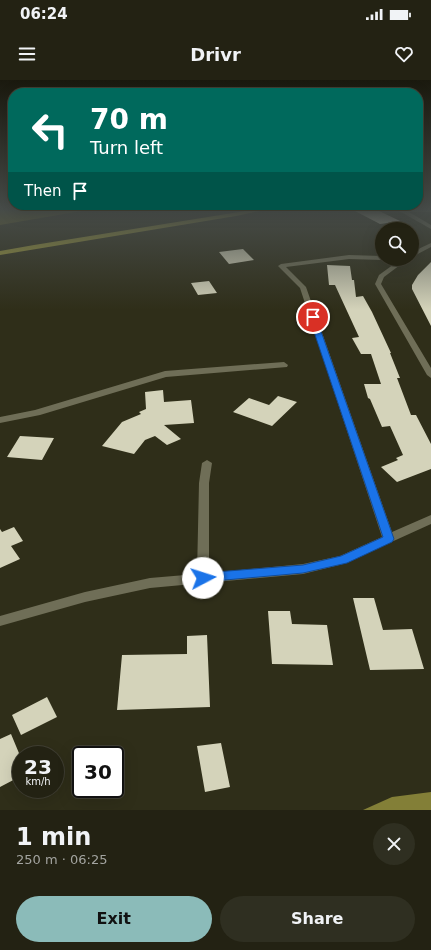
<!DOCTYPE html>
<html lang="en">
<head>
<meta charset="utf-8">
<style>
	body { margin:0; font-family:"DejaVu Sans",sans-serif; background:#2f2f21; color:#f1f3f6; height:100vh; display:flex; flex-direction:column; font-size:15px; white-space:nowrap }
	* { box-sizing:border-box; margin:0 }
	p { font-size:13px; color:#a3a4a0 }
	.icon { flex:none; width:22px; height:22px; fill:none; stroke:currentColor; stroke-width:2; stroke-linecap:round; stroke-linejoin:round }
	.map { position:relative; height:730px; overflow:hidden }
	.sheet { display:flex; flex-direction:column; background:#232213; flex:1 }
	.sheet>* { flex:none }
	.hud { position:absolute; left:8px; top:8px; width:415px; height:122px; border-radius:16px; box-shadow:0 4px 16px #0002,0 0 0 1px #403f33; background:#00695c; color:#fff; overflow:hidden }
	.buttons { position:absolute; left:375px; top:142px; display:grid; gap:8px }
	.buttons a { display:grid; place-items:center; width:44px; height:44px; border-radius:50%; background:#232213; box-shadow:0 4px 16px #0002,0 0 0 1px #403f33; font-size:20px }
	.speed { position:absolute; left:12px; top:666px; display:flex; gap:8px; font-size:20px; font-weight:700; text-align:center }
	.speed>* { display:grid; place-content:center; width:52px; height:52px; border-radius:50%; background:#232213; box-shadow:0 4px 16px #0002,0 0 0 1px #403f33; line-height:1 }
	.speed small { font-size:10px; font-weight:400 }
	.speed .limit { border:2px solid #111; border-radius:6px; background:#fff; color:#111 }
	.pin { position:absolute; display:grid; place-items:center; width:34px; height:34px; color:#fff; margin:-17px; border:2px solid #fff; border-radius:50%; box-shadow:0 1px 4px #0007 }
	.me { position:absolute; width:44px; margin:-22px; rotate:85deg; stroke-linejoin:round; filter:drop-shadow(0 0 3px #0008) }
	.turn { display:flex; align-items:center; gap:14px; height:84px; padding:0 16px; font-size:18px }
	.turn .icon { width:52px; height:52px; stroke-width:2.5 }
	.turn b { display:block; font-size:28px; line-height:34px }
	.then { display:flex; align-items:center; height:38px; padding:0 16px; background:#0003; gap:8px; font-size:15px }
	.round { display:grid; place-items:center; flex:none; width:42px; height:42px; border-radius:21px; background:#2f2f21 }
	.head { display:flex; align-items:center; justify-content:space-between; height:68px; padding:0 16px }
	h1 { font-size:24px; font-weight:600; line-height:30px }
	.button { display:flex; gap:8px; margin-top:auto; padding:8px 16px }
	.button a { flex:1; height:46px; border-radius:24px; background:#8bbbb9; color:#111; font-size:16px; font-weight:600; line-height:46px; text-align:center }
	.button a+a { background:#2f2f21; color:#f1f3f6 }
	.status { display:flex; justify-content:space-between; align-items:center; height:28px; padding:0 20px; background:#232213; direction:ltr }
	.status svg { height:11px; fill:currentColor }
	header { display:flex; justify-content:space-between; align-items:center; height:52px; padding:0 16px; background:#232213; font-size:18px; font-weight:600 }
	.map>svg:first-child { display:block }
	.forest { fill:#6d681e }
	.water { fill:#837f37 }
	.building { fill:#d4d3ba }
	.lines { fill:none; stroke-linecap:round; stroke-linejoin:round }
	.minor { fill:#6f6e57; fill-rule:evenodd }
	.major { fill:#a49f3b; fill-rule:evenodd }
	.route { fill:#1a73e8; stroke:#114b97 }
</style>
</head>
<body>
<div class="status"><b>06:24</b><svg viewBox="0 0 49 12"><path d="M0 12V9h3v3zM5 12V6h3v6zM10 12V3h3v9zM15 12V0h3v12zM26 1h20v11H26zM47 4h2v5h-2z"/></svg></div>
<header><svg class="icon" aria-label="menu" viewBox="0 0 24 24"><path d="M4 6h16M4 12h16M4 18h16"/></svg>Drivr<svg class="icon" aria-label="heart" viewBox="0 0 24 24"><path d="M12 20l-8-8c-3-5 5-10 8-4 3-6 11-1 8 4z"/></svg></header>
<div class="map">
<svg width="431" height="730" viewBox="0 0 431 730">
	<rect width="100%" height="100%" fill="#2f2e19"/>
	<!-- forest -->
	<path class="forest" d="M0,128H99L0,145Z"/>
	<!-- water -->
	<path class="water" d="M431,712V730H363L392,717Z"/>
	<!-- building -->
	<path class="building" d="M375,129L400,141L380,144L355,131Z
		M243,169L254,180L229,184L219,172Z
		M431,182V246L412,209V205L418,195Z
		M327,185L350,186L352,200H354L356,217L363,216L372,232L391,273H390L400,298H397L411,335H416L431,364V389L397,402L381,387L398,380L396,378L403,375L390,346L382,347L370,319L368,318L364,304H381L371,274H361L352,258L359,257L335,205H329Z
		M209,201L217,213L198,215L191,203Z
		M163,310L164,322L191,320L194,343L164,345L181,359L167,365L155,356L145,360L134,374L102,366L122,342L141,334L139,332L146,329L145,312Z
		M278,316L297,322L272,346L233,332L249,318L269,325Z
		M20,356L54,358L42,380L7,377Z
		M14,447L23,461L11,466L20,479L0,488V449L2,452Z
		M353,518H374L383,550L412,549L424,589L370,590Z
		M268,531H290L292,544L327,545L333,585L272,584Z
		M207,555L210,627L117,630L122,575L187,574V556Z
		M47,617L57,637L21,655L12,635Z
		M11,654L21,678V696L0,707V659Z
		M221,663L230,707L205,712L197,666Z"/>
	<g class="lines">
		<!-- minor -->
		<path class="minor" d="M394,128L403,129L431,128V132H409L431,145V149Z
			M431,163V167L412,177V172Z
			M349,175L382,176V179H385L382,180L349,179L286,187L306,207L392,452L431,435V444L343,484L303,494L150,508L85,522L0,546V536L85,512L150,498L197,494L199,403L202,383L207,380L212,383L209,403V493L303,484L340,476L382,457L300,208L278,186L281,184Z
			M401,179H408L384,197L381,204L431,288V298L427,295L375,204L379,195Z
			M284,282L288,285L287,287L166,297L40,335L0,343V337L35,330L165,291Z"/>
		<!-- major -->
		<path class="major" d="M263,128H273L236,136L0,175V171L34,165Z"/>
	</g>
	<!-- sky -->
	<linearGradient id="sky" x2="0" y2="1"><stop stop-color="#1a190e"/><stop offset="0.56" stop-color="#474c49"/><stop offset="1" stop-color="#474c49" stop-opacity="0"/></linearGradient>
	<rect width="431" height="230" fill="url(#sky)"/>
	<!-- route -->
	<path class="route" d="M310,235L316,237L394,459L392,462L347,483L303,493L203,502L199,501L198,498L199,495L203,493L303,485L341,476L383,457L309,237Z"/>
</svg>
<div class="buttons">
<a><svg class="icon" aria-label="search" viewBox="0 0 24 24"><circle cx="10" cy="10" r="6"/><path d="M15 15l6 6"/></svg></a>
</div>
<div class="speed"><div>23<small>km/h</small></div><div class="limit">30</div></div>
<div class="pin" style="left:313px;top:237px;background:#d93025"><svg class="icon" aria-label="arrive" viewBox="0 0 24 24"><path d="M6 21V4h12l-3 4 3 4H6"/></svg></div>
<svg class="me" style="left:203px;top:498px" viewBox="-20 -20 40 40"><circle r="19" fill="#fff"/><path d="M0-13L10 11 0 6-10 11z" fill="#1a73e8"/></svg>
<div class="hud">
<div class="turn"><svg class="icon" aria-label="left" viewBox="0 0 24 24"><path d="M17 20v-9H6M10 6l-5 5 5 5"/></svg><div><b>70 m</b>Turn left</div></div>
<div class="then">Then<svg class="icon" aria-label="arrive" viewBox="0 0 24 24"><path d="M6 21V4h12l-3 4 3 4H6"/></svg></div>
</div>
</div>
<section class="sheet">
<div class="head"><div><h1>1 min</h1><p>250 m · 06:25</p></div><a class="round"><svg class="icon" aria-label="close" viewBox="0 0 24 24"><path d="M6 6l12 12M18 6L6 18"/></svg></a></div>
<div class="button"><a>Exit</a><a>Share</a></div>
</section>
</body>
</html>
